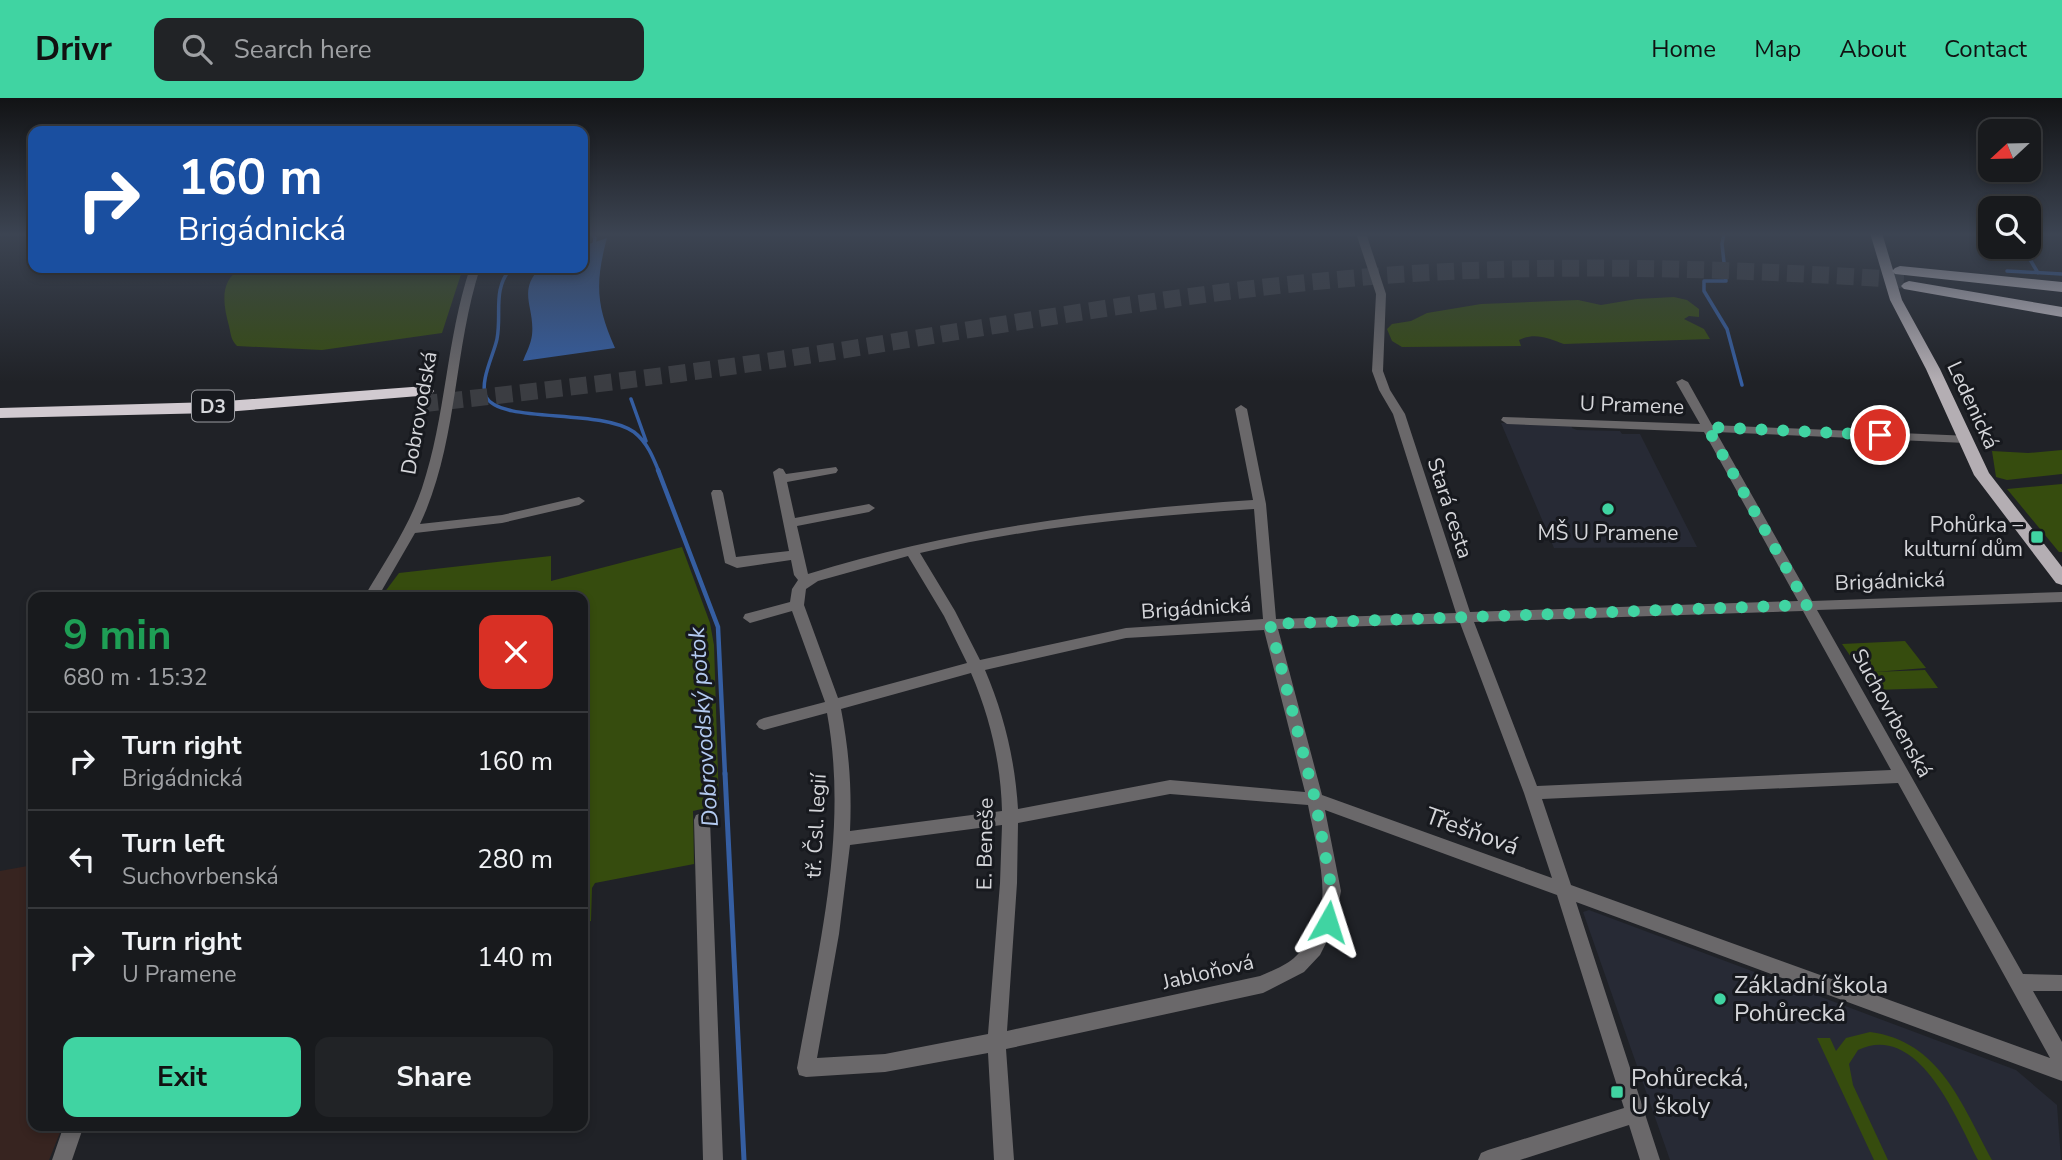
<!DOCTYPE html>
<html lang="en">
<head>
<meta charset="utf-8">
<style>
	body { margin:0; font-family:"Nunito Sans",sans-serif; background:#212326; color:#f1f3f6; height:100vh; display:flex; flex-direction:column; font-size:26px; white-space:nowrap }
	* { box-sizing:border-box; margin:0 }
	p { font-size:23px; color:#9fa1a4 }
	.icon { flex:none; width:38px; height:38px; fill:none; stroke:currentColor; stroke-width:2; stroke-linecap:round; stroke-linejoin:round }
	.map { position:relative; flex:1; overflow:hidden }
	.side { position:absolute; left:28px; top:494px; width:560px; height:539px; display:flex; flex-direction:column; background:#181a1d; border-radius:14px; box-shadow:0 4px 10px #0003,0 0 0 2px #36383b }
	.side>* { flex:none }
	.banner { position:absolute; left:28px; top:28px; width:560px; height:147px; border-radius:14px; box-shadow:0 4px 10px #0003,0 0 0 2px #36383b; background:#1a4fa0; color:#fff; overflow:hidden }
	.needle { width:46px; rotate:248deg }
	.tools { position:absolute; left:1978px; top:21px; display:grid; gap:14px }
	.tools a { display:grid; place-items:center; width:63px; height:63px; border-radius:14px; background:#181a1d; box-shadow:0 4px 10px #0003,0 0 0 2px #36383b; font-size:35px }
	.pin { position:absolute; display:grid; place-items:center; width:60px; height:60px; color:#fff; margin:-30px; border:4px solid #fff; border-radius:50%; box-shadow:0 2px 7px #0007 }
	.me { position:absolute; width:77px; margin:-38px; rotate:6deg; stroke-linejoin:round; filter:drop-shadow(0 0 5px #0008) }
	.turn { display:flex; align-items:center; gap:24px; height:147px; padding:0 35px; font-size:32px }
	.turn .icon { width:91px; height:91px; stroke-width:2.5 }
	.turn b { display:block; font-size:49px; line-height:60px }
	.round { display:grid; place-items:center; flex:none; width:74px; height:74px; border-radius:14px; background:#212326 }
	.head { display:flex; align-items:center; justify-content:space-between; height:119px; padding:0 35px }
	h1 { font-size:42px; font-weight:700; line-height:52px; color:#1e9e55 }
	.button { display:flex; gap:14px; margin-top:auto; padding:14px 35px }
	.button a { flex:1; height:80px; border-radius:14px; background:#40d4a2; color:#111; font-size:28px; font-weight:700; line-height:80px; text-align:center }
	.button a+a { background:#212326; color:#f1f3f6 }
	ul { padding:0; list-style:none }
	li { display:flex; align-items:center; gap:21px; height:98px; padding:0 35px; border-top:2px solid #36383b }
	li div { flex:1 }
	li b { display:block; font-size:26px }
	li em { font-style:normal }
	header { display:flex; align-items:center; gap:42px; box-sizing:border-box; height:98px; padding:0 35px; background:#40d4a2; color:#111 }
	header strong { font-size:33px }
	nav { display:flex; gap:38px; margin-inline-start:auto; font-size:24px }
	.search { width:490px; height:63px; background:#212326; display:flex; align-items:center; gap:18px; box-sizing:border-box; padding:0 24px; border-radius:14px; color:#9fa1a4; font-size:26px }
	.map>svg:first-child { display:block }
	.industrial { fill:#372420 }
	.built { fill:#272a35 }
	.green { fill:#364c0e }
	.water { fill:#355ea2 }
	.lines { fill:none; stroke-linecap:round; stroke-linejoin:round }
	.stream-far2 { stroke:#355ea2; stroke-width:3.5 }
	.stream-far1 { stroke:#355ea2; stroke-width:4.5 }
	.stream { stroke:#355ea2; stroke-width:5 }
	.highway-tunnel { stroke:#3b3d42; stroke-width:17; stroke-dasharray:17 8; stroke-linecap:butt }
	.minor { fill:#6a686a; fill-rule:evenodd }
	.major { fill:#b4aeb3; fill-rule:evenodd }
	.highway { fill:#d1cad0; fill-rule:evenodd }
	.route { stroke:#40d4a2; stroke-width:12; stroke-dasharray:0 21.6 }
	.poi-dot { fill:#40d4a2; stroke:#17191e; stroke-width:2.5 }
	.labels { text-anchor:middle; stroke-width:6; stroke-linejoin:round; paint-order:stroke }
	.shield { fill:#17191e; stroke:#9c9da2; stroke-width:2 }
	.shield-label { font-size:19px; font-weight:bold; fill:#d5d6da }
	.street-label { font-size:21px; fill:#d5d6da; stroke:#17191e }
	.poi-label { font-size:21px; fill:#d5d6da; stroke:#17191e; text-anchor:end }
	.water-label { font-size:23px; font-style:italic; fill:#b3caf0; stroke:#17191e }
	.near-street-label { font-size:24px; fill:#d5d6da; stroke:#17191e }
	.near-poi-label { font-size:24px; fill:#d5d6da; stroke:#17191e; text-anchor:start }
</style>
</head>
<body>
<header>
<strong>Drivr</strong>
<div class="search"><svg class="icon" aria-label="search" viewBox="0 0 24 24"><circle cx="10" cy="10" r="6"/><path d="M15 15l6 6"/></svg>Search here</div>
<nav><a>Home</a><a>Map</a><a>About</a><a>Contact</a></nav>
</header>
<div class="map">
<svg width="2062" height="1062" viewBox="0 0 2062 1062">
	<rect width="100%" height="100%" fill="#202227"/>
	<!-- industrial -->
	<path class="industrial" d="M33,767V1027H63L49,1062H0V773Z"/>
	<!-- built -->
	<path class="built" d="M1501,325L1571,326L1572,330L1577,332L1620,333L1622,336H1640L1697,449L1554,450Z
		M1589,812L2016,972L2057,1007L2061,1062H1670L1583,814Z"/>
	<!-- green -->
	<path class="green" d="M242,170H463L442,235L322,252L237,248C231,242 231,237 229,228C223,206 219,182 242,170Z
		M1674,199L1687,202L1699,211V219L1689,218L1684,221L1704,231L1710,241L1564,246C1549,240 1534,234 1519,242L1521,248L1402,249L1392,243L1387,231L1392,226L1411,223L1427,215L1481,206L1578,202L1601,207L1637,201Z
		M2062,352V376L2007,382L1996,379L1992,353L2028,355Z
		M2062,386V454H2059L2007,391Z
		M682,449L710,525L714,547L719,707L693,713L694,766L595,785L592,790L591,823L583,825V499H381L399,475L551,458V483Z
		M1905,543L1926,570L1874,574L1925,572L1938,590L1874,592L1842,546Z
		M1870,934C1940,943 1962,1007 1992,1062H1978C1957,1022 1919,923 1858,952L1849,966L1853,987L1888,1062H1874L1817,940H1830L1836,953L1846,940Z"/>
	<!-- water -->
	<path class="water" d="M607,140C595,185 596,207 615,250L523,263C526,255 531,246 532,237C535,209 517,194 540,170H583V148Z"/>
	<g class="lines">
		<!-- stream-far2 -->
		<path class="stream-far2" d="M591,135L595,140L594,147
			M1724,135L1722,146L1726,183H1704V193L1727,231L1742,287
			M1974,135L1990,137
			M2018,149L2028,158L2038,175
			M511,170C492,192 502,215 497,241C494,256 479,284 486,299C501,326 599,310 634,334C647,344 653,359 659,374
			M2007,173L2062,176
			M631,301L646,343"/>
		<!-- stream-far1 -->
		<path class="stream-far1" d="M658,372L718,529L725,677"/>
		<!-- stream -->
		<path class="stream" d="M725,675L744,1062"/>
		<!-- highway-tunnel -->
		<path class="highway-tunnel" d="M421,306C558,291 694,275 830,254C1008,226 1186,194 1365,179C1545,164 1725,170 1905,182"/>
		<!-- minor -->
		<path class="minor" d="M1356,135H1366L1386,196L1383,273L1390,292L1405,316L1470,514L1798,503L1704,334L1507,326L1501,322L1503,319L1700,326L1676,284L1682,281L1688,284L1712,327L1970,338V344L1966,345L1716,334L1812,503L2062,494V504L1817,512L2023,876L2062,877V893H2033L2062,944V983L1576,804L1660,1062H1640L1629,1027L1520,1062H1478L1481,1055L1488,1052L1624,1010L1557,797L1325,712L1341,793L1334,829L1320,857L1304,874L1263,895L1006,951L1014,1062H994L988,955L885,974L806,979L799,977L797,970C818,852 849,734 827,615L764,632L759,630L756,626L759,622L764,620L825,604L792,513L750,525L743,520L745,516L790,504L792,491L798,482L794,477L791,462L737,470L725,465L711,395L713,392H721L723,395L736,459L789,453L773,374L779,370L783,371L786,376L836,369L838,372L836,375L787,384L795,420L869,406L875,410L869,414L797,428L808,476C953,431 1102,412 1253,402L1235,311L1241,307L1247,311L1266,406L1276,521L1456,515L1393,316L1379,292L1372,273L1376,196ZM1254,411L1263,521L1126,530L980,562L955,513L920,455C1030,429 1142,418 1254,411ZM908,458L944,518L967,565L838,600L804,507L806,491L818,483ZM1803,513L1891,672L1537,688L1474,524ZM1460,525L1524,695L1552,780L1322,697L1278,531ZM1264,532L1305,694L1170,682L1018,711C1015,662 1004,616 985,572L1126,540ZM971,575C990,619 1001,666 1002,713L850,733C852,691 849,652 841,611ZM1898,685L2050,960L1571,787L1542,701ZM1170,696L1308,707C1318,761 1341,817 1294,860C1285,868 1271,873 1260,878L1007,933L1017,785L1018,725ZM1002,727L1000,785L988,936L885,956L817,960L839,836L850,747Z
			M470,170H480C453,254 458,346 420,426L502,417L579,399L585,403L579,407L502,425L415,435L378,499H364C385,463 409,429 422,390C446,319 446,242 470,170Z
			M702,715L708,717L710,722L723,1062H703L694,722L696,717Z
			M64,1027H84L72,1062H52Z"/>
		<!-- major -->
		<path class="major" d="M1870,135H1882L1902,202L1940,271L1989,375L2062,469V487L2056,485L1974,377L1926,271L1890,202Z"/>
		<!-- highway -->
		<path class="highway" d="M1900,168L2062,184V194L1895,176L1892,173L1895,170Z
			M1909,183L2062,209V219L1904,191L1901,188L1904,185Z
			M425,288L431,289L434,293L431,297L213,315L0,320V310L213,304Z"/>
	</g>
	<!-- sky -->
	<linearGradient id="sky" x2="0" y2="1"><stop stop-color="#121315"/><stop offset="0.48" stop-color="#3c4452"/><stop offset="1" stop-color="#3c4452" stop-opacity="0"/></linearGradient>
	<rect width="2062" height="284" fill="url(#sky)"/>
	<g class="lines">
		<!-- route -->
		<path class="route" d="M1328,824L1332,793L1315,701L1270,526L1807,507L1707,329L1880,337"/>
	</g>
	<!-- markers -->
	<g class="poi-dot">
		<circle cx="1608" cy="411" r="7"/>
		<rect x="2030" y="432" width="14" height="14" rx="3.5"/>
		<circle cx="1720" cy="901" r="7"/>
		<rect x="1610" y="987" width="14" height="14" rx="3.5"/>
	</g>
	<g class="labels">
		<!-- shield labels -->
		<rect class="shield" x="192" y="292.5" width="42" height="31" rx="5"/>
		<g class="shield-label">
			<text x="213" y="315">D3</text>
		</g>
		<!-- street labels -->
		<g class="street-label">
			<text transform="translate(1632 307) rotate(2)" y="7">U Pramene</text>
			<text transform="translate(1973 307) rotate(65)" y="7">Ledenická</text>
			<text transform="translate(419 315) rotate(-80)" y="7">Dobrovodská</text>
			<text transform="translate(1450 410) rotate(72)" y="7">Stará cesta</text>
			<text transform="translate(1890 483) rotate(-2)" y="7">Brigádnická</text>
			<text transform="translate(1196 510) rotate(-4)" y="7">Brigádnická</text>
			<text transform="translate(1892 615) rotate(61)" y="7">Suchovrbenská</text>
			<text transform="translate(816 728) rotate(-87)" y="7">tř. Čsl. legií</text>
			<text transform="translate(985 746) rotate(-89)" y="7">E. Beneše</text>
			<text transform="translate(1208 874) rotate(-13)" y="7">Jabloňová</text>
		</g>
		<!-- poi labels -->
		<g class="poi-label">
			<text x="2023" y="434">Pohůrka –<tspan x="2023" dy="24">kulturní dům</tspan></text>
			<text x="1608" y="442" text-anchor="middle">MŠ U Pramene</text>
		</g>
		<!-- water labels -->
		<g class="water-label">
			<text transform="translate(703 629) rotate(-94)" y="8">Dobrovodský potok</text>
		</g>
		<!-- near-street labels -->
		<g class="near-street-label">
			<text transform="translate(1472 733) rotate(20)" y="8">Třešňová</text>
		</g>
		<!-- near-poi labels -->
		<g class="near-poi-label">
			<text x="1734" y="895">Základní škola<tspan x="1734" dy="28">Pohůrecká</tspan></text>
			<text x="1631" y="988">Pohůrecká,<tspan x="1631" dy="28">U školy</tspan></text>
		</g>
	</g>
</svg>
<div class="tools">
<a><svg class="needle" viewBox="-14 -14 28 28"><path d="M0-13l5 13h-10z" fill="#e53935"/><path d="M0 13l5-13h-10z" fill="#9fa1a4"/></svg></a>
<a><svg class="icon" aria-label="search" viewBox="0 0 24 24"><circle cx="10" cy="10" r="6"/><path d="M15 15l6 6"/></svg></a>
</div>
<div class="pin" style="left:1880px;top:337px;background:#d93025"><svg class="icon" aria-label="arrive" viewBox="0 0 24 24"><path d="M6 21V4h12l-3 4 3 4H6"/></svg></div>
<svg class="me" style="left:1328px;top:824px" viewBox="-20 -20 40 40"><path d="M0-17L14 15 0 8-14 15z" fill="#40d4a2" stroke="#fff" stroke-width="4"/></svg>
<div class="banner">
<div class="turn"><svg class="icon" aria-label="right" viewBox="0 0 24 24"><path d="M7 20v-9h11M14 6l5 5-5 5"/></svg><div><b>160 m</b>Brigádnická</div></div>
</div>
<section class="side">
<div class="head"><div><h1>9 min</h1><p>680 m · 15:32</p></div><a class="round" style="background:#d93025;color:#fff"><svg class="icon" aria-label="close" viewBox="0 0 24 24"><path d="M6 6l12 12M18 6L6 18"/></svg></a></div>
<ul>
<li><svg class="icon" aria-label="right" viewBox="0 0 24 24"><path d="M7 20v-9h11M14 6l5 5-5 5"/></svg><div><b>Turn right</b><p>Brigádnická</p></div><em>160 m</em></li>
<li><svg class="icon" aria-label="left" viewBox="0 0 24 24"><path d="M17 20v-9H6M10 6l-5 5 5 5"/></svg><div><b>Turn left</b><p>Suchovrbenská</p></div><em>280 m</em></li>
<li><svg class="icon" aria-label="right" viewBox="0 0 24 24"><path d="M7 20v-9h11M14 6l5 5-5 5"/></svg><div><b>Turn right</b><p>U Pramene</p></div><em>140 m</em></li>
</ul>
<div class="button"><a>Exit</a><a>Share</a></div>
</section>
</div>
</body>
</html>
